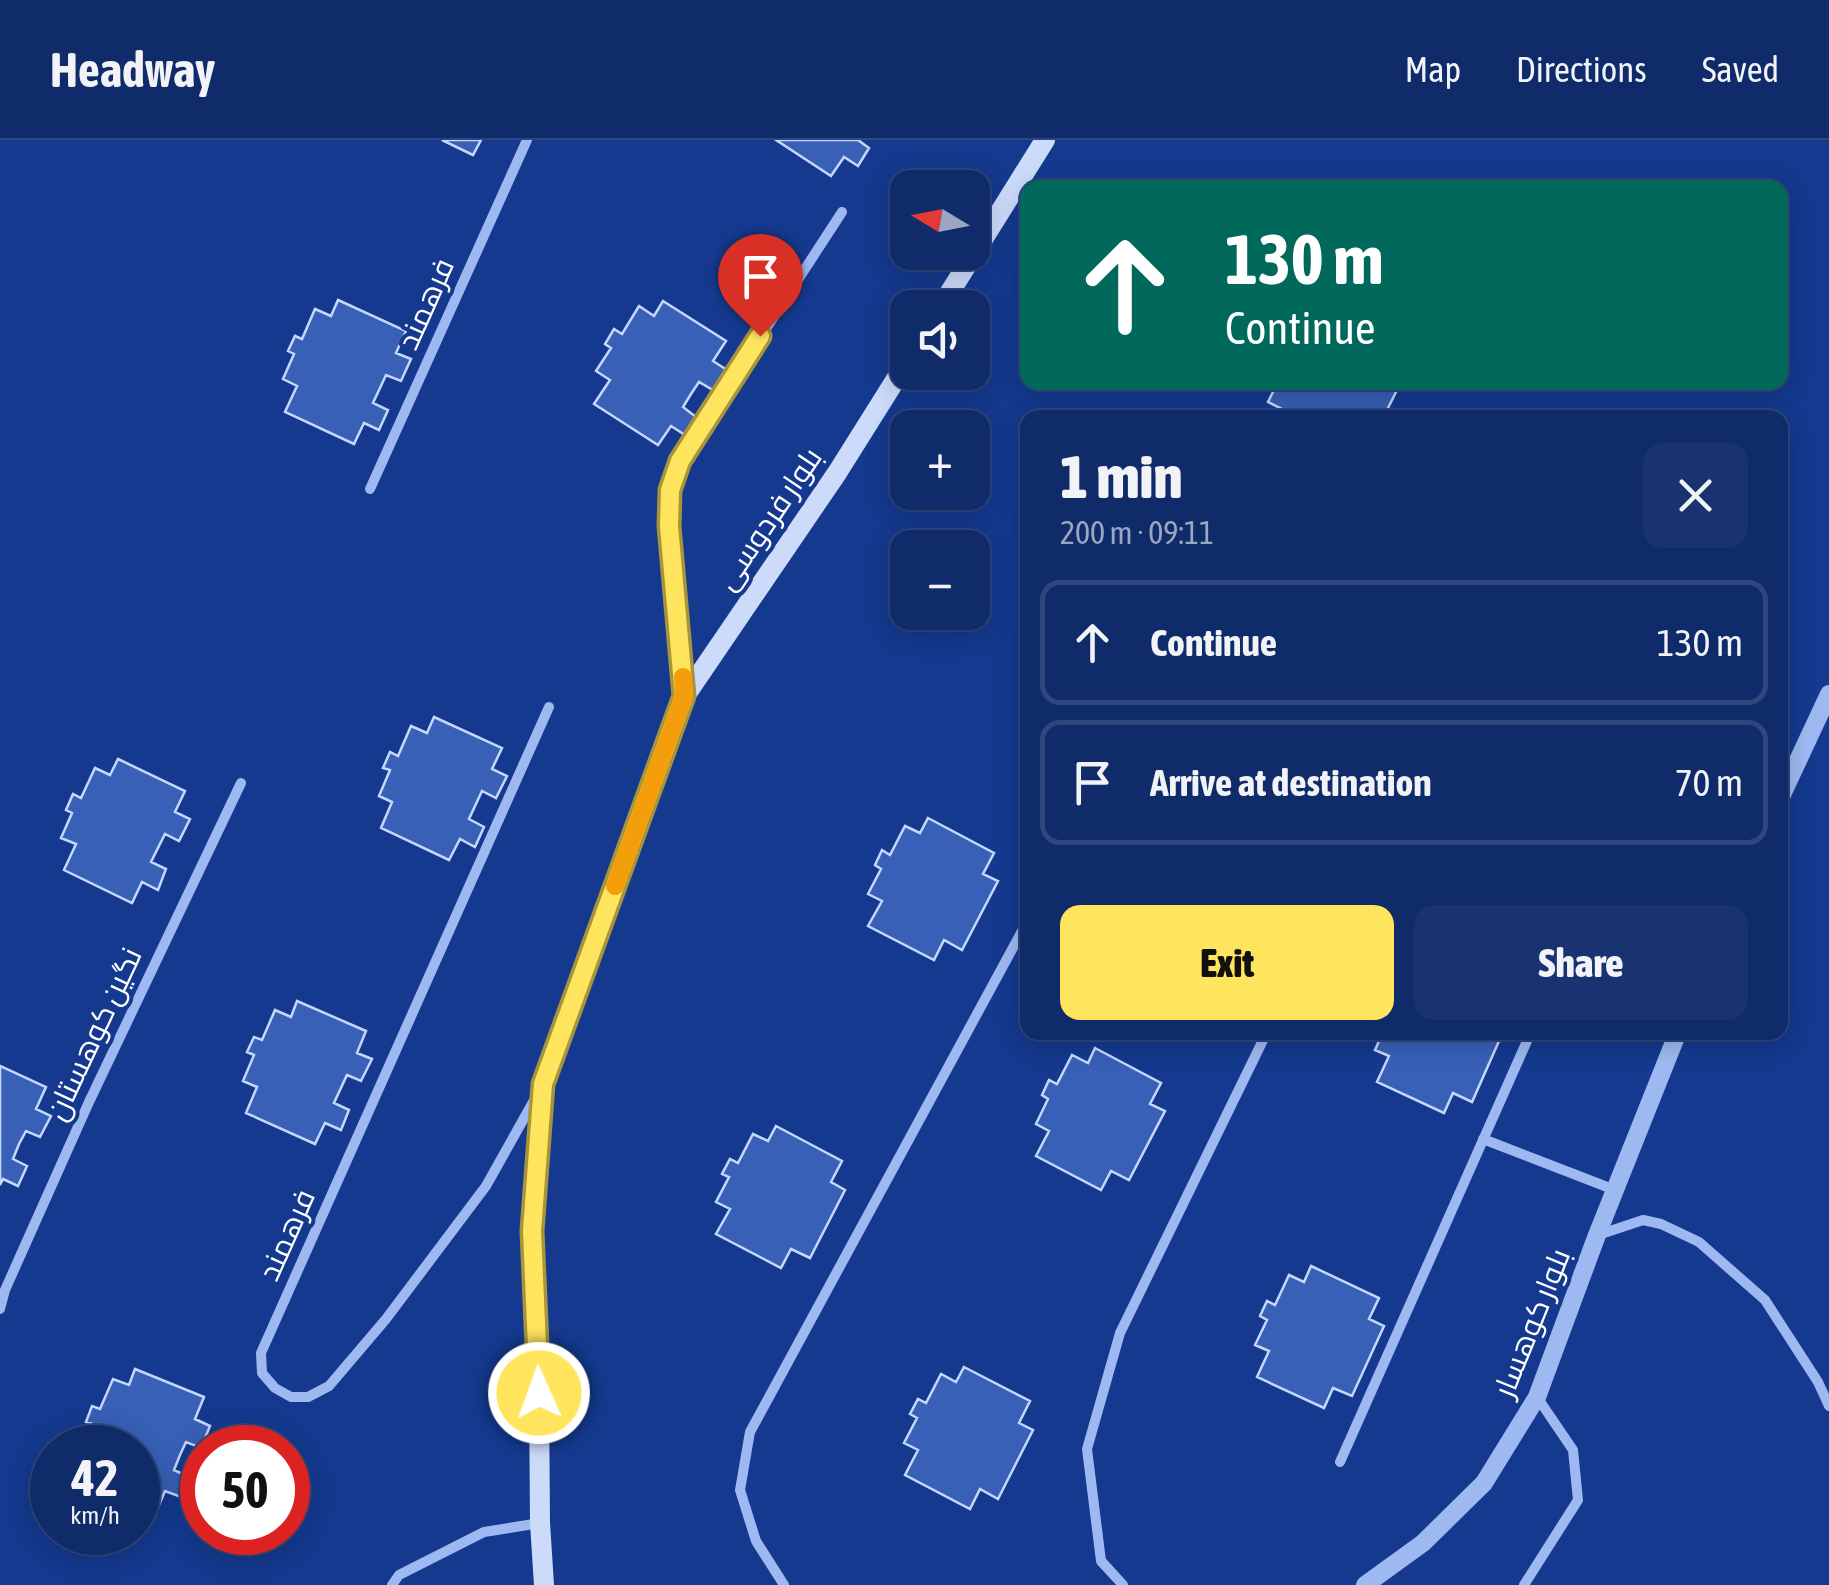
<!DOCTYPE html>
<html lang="en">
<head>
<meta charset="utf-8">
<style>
	body { margin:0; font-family:"Asap Condensed",Cairo,sans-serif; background:#183370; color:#f1f3f6; height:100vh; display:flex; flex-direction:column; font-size:38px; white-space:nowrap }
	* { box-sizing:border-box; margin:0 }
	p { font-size:32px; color:#9ba7c1 }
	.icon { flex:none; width:55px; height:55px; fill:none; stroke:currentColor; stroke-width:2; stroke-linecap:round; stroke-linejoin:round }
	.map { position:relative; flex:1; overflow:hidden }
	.sheet { position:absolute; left:1020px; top:270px; width:768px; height:630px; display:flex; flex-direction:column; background:#0f2b6a; border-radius:20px; box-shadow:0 5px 25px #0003,0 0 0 2px #2f477e }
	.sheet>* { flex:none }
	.hud { position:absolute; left:1020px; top:40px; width:768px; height:210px; border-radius:20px; box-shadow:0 5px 25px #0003,0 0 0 2px #2f477e; background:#00695c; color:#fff; overflow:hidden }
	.needle { width:65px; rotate:280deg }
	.buttons { position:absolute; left:890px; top:30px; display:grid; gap:20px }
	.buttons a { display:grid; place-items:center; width:100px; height:100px; border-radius:20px; background:#0f2b6a; box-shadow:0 5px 25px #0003,0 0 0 2px #2f477e; font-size:50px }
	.speed { position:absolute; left:30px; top:1285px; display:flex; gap:20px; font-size:50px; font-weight:700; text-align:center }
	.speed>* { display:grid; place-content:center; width:130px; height:130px; border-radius:50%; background:#0f2b6a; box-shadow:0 5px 25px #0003,0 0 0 2px #2f477e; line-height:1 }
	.speed small { font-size:25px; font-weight:400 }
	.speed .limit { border:15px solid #d22; background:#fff; color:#111 }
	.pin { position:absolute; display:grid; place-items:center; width:85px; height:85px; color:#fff; margin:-102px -42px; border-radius:50% 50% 50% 0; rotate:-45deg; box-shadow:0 0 10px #0007 }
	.pin .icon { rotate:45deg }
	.me { position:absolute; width:110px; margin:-55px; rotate:358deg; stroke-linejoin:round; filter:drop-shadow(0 0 8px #0008) }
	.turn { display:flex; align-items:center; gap:35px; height:210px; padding:0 40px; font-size:45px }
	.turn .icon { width:130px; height:130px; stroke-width:2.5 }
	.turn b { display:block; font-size:70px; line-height:85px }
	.round { display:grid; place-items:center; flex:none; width:105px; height:105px; border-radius:20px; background:#183370 }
	.overview { display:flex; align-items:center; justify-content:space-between; height:170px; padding:0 40px }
	h1 { font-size:60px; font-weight:800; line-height:75px }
	.primary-button { display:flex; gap:20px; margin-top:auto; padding:20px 40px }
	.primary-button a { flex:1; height:115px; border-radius:20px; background:#ffe55e; color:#111; font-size:40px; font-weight:800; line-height:115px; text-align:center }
	.primary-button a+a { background:#183370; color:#f1f3f6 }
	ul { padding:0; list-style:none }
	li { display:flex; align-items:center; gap:30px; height:125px; margin:0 20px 15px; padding:0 20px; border:5px solid #2f477e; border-radius:20px }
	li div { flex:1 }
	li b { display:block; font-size:38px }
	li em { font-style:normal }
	header { display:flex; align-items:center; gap:60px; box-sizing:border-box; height:140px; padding:0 50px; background:#0f2b6a; border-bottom:2px solid #2f477e }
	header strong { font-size:48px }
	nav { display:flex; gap:55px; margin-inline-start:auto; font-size:35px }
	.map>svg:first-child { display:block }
	.building { fill:#3760b6; stroke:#c5d7fc; stroke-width:2.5 }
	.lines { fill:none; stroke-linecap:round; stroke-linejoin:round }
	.minor { stroke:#9eb9f1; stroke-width:10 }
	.tertiary { stroke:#9eb9f1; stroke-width:18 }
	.secondary { stroke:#cddbfb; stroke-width:20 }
	.route-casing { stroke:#a6953d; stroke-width:25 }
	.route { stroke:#ffe55e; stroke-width:18 }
	.slow { stroke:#f59e0b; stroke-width:18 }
	.labels { text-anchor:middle; stroke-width:8; stroke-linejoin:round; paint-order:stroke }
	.street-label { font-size:30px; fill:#fff; stroke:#14398e }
</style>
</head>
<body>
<header>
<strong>Headway</strong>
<nav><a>Map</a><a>Directions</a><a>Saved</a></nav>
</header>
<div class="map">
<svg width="1829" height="1445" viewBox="0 0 1829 1445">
	<rect width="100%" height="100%" fill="#14398e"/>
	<!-- building -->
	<path class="building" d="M442,0H481L473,15Z
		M776,0H858L869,8L858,26L844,17L831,36Z
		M338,160L406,191L396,213L411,219L401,241L386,235L380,248L373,263L388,270L379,290L364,283L354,304L285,272L297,246L283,239L294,214L288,211L295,196L302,199L315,169L331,176Z
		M663,161L726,201L713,221L727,230L713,250L699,242L691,254L683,267L696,277L685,295L671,286L658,305L594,264L610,240L596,231L611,208L605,204L614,189L622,194L639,166L654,176Z
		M1278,242H1384L1397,250L1383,278H1277L1282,269L1268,262Z
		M434,577L502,608L492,629L507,636L496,658L482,651L469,679L484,687L475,707L460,699L449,720L381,688L392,662L379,656L390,630L383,628L390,612L398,616L411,586L427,593Z
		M118,619L185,651L175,672L190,679L179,701L165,694L151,722L166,729L158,750L142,742L132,763L64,730L76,704L61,698L72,673L66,670L73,654L81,658L95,628L110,635Z
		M928,678L994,713L983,734L998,741L962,810L944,800L934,820L868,786L882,761L868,754L881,729L875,725L882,710L890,715L905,686L920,693Z
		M297,861L366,891L357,913L372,919L361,941L347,935L334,963L349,970L341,990L325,983L315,1004L246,973L257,947L243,941L254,915L247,912L254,897L262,900L275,870L291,877Z
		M1383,892H1503L1472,962L1453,953L1444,973L1377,942L1389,916L1375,910Z
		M1095,908L1161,943L1150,964L1165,971L1129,1040L1111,1031L1101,1050L1036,1016L1049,991L1036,984L1048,959L1042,955L1049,940L1057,944L1072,915L1088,923Z
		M0,926L46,947L36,969L51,976L40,997L26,991L19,1004L13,1019L27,1026L18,1046L3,1039L0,1045Z
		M776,986L842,1021L831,1042L845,1050L810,1118L791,1109L781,1128L716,1094L730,1069L716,1062L729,1037L722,1034L730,1019L738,1023L753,994L768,1001Z
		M1311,1126L1379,1158L1369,1179L1384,1186L1352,1256L1333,1248L1324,1268L1257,1237L1269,1211L1255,1205L1267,1180L1260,1176L1267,1161L1275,1165L1289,1135L1304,1142Z
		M964,1227L1030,1261L1019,1283L1033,1290L998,1359L980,1349L970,1369L905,1335L918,1310L904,1303L917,1278L910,1274L918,1259L926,1263L941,1234L956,1242Z
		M135,1229L204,1257L195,1279L210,1286L201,1308L186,1302L180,1315L174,1330L189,1337L181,1357L165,1351L156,1372L138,1364V1308H84L93,1284L86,1282L92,1266L100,1269L113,1239L129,1245Z"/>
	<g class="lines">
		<!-- minor -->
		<path class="minor" d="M370,349L527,0
			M684,550L669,386L670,350L680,321L842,72
			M537,955L486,1046L386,1179L329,1246L308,1257H291L275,1248L262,1233L261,1213L549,567
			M1483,999L1615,1050
			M1598,1095L1643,1080L1661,1084L1699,1102L1765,1160L1818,1242L1829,1266
			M0,1169L5,1150L89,962L241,643
			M1340,1322L1531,892
			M392,1445L399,1435L484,1392L540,1383
			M784,1445L756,1401L740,1350L750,1292L1028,780
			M1123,1445L1101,1421L1087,1309L1120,1193L1267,892
			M1524,1445L1578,1360L1573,1310L1537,1257"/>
		<!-- tertiary -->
		<path class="tertiary" d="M1780,659L1829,554
			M1365,1445L1423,1403L1484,1343L1537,1257L1597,1095L1678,892"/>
		<!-- secondary -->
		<path class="secondary" d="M940,168L1045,0
			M544,1445L540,1383L539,1253L532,1091L543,944L685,556L837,333L908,220"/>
	</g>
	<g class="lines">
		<defs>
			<path id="route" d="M539,1253L532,1091L543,944L684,556L669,386L670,350L680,321L760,196"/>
		</defs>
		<!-- route casing -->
		<use href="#route" class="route-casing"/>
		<!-- route -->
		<use href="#route" class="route"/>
		<!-- slow -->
		<path class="slow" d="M615,746L684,556L683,537"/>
	</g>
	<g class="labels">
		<!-- street labels -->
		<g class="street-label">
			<text transform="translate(426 164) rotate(-66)" y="10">فرهمند</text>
			<text transform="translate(769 379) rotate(-56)" y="10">بلوار فردوسی</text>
			<text transform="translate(94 894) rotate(-65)" y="10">نگین کوهستان</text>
			<text transform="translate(287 1095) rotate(-66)" y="10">فرهمند</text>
			<text transform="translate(1532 1183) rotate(-68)" y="10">بلوار کوهسار</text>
		</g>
	</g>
</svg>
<div class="buttons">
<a><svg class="needle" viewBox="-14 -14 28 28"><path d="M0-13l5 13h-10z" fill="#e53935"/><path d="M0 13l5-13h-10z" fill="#9ba7c1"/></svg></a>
<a><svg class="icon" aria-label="sound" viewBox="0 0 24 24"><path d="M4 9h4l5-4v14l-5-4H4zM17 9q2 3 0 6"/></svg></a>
<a>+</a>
<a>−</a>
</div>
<div class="speed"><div>42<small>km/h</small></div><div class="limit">50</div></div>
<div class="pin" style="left:760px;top:196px;background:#d93025"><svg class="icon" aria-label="arrive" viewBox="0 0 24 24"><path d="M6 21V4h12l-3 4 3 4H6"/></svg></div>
<svg class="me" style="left:539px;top:1253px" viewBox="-20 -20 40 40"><circle r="17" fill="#ffe55e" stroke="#fff" stroke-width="3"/><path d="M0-11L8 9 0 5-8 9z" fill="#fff"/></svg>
<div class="hud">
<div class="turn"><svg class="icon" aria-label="ahead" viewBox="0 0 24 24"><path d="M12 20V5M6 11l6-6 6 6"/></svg><div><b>130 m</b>Continue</div></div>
</div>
<section class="sheet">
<div class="overview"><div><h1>1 min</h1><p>200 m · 09:11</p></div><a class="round"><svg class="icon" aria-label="close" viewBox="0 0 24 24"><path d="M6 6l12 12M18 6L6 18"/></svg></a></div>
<ul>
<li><svg class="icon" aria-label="ahead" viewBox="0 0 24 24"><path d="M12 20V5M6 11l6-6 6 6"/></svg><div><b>Continue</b></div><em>130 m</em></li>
<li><svg class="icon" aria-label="arrive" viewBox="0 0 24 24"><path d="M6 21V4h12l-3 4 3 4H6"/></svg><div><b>Arrive at destination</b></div><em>70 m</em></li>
</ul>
<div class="primary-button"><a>Exit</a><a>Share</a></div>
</section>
</div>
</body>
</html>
